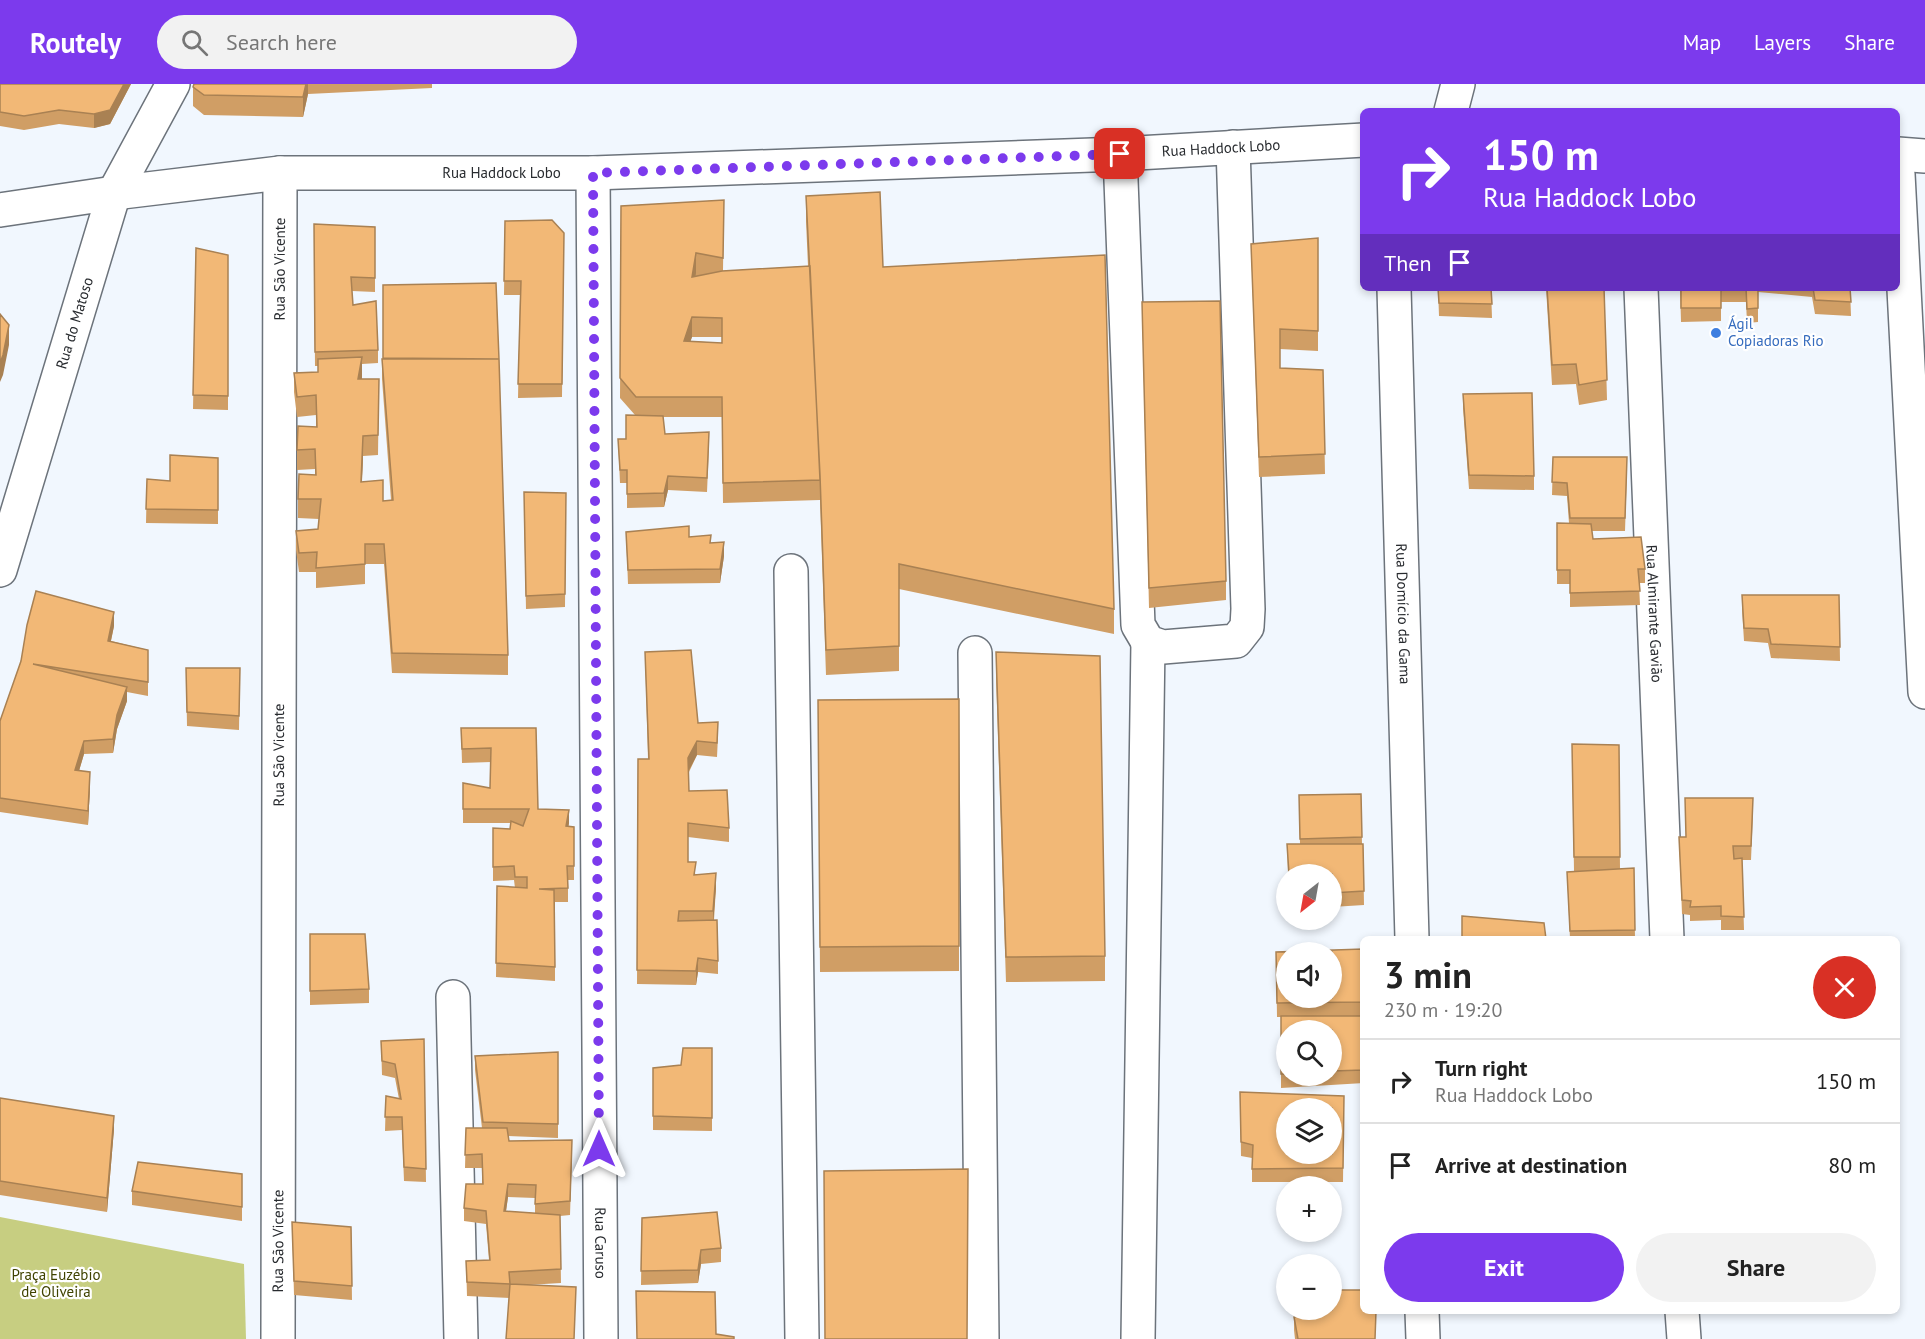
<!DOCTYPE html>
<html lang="en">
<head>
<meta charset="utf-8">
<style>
	body { margin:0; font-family:"PT Sans",sans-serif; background:#f2f2f2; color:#222; height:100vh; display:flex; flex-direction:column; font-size:22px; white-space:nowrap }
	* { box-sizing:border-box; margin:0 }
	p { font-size:20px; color:#767676 }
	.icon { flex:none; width:33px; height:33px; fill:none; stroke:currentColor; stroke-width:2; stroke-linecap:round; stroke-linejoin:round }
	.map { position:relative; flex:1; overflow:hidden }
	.panel { position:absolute; left:1360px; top:852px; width:540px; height:378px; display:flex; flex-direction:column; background:#fff; border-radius:9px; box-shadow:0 3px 9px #0003 }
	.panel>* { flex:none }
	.hud { position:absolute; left:1360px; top:24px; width:540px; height:183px; border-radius:9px; box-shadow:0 3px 9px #0003; background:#7c3aed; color:#fff; overflow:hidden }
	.needle { width:39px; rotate:211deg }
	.fabs { position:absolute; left:1276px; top:780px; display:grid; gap:12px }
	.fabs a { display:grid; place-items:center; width:66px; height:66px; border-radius:50%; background:#fff; box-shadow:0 3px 9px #0003; font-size:30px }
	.pin { position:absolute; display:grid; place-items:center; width:51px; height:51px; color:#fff; margin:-26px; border-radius:12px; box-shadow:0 3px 9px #0006 }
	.me { position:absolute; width:66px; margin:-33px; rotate:0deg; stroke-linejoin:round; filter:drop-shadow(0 0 4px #0008) }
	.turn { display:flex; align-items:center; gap:21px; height:126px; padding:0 24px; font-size:27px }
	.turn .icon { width:78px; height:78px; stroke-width:2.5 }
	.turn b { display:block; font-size:42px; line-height:51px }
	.then { display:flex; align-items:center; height:57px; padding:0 24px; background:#0003; gap:12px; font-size:22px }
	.round { display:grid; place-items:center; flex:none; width:63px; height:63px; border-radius:32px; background:#f2f2f2 }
	.head { display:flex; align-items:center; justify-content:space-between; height:102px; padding:0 24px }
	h1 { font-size:36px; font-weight:600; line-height:45px }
	.primary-button { display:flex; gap:12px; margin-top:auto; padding:12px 24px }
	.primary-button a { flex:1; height:69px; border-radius:36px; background:#7c3aed; color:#fff; font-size:24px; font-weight:600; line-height:69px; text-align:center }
	.primary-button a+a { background:#f2f2f2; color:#222 }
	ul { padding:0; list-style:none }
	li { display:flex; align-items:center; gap:18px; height:84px; padding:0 24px; border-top:2px solid #e0e0e0 }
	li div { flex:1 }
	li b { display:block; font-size:22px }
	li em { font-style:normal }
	header { display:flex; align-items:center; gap:36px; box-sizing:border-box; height:84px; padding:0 30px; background:#7c3aed; color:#fff }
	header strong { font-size:28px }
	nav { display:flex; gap:33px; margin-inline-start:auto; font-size:21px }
	.search { width:420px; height:54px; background:#f2f2f2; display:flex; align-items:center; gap:15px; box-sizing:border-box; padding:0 21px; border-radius:33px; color:#767676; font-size:22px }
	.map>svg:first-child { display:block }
	.green { fill:#c7ce81 }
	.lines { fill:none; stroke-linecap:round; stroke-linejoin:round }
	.minor-casing { stroke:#6c737b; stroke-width:36 }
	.major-casing { stroke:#6c737b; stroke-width:36 }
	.minor { stroke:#fff; stroke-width:33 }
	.major { stroke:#fff; stroke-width:33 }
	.wall { fill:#d09e65; fill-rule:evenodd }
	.shaded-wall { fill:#a98153 }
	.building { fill:#f2b876; stroke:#a98153; stroke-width:1.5; fill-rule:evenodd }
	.route { stroke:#7c3aed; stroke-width:10; stroke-dasharray:0 18 }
	.shop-dot { fill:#3f7fe0; stroke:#fff; stroke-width:2 }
	.labels { text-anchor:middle; stroke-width:4.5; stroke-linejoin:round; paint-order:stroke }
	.street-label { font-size:15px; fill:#282b2f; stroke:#fff }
	.shop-label { font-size:15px; fill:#366cbe; stroke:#fff; text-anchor:start }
	.park-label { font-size:15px; fill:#404300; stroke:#fff }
</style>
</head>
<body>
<header>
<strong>Routely</strong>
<div class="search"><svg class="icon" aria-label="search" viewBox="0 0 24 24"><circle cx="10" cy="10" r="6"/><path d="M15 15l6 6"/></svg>Search here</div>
<nav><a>Map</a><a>Layers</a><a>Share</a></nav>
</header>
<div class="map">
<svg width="1925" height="1255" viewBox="0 0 1925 1255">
	<rect width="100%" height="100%" fill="#f1f7fe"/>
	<!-- green -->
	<path class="green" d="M0,1133L244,1180L246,1255H0Z"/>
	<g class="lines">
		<defs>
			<g id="minor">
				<path d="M1451,27L1458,0"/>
				<path d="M1120,70L1138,541L1148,558L1163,563L1236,557L1247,543L1248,525L1233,63"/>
				<path id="s1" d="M593,89L601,1255"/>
				<path d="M1898,90L1925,608"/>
				<path id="s2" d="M1394,204L1412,855"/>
				<path id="s3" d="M1641,204L1667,855"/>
				<path id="s4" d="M0,486L114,109L173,0"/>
				<path d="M791,487L802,1255"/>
				<path d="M975,569L982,1255"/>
				<path d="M453,913L461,1255"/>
				<path d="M1422,1227L1423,1255"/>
				<path d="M1682,1227L1684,1255"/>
				<path id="s5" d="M278,1255L280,89"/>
				<path d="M1138,1255L1148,558"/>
			</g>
			<g id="major">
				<path d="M1898,70L1925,72"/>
				<path id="s6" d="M0,126L114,109L280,89H593L1120,70L1364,56"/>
			</g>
		</defs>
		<!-- minor casing -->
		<use href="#minor" class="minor-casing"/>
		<!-- major casing -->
		<use href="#major" class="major-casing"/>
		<!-- minor -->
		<use href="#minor" class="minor"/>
		<!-- major -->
		<use href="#major" class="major"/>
	</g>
	<!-- wall -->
	<path class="wall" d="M0,0H131L110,40L94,44L59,40L24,46L0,42Z
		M194,0H432V4L308,10L303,33L204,31L193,22V3Z
		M806,112L883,183L1114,525V550L899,505V587L826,591L820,416L723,419L722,333H663L665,350L709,362L707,408L668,406L664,423L627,424V399H620L618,355H626L635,331L620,314L621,122L724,116L723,187L808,182L806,137ZM692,253H722V259L690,257Z
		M505,137L564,149L562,313L518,314L520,211H504Z
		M314,140L375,143V208L352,207L353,221L378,266V279L362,280V295H379L378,371L363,372L362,398L383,417L391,416L382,295V275H383V201L508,571V591L392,589L384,480H365V500L316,504V488H299L296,466V447L318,445L319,435L298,434V415L315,391V385L297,386V366L316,343V331L297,333L294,308V289L318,288V282H315Z
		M1318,154V267L1280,265V284L1323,286L1325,390L1259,393L1251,160Z
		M196,164L228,171V326L193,325Z
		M1438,204H1491L1492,234L1439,232Z
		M1546,204H1604L1607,316L1579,321L1576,300L1552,301Z
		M1680,204H1850L1851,232L1815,230L1812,213L1758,208V238L1747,239L1746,218H1721V237L1681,238Z
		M1142,218L1226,497V516L1149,524Z
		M1463,310L1534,392V406L1469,405L1463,324Z
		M1553,373L1627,387L1625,447H1592L1593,455L1645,485V499H1639L1640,521L1570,523V500H1557V439H1569L1567,412L1552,411Z
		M218,374V440L146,439L147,395L170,397Z
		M566,409L565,523L526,525L524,422Z
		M626,448L689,453L711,459L724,472L720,499L628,500Z
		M1742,511H1839L1840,577L1771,574L1768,559L1744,557L1742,525Z
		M114,542L111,557L148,566V612L127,608V617L117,645L113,669L84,670L79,687L90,702L88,741L0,728V637L21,577Z
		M645,568L698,639L718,652L717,673L697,671L689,688V707L729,744V758L688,753V778L696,791L716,803L714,836L718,877V890L698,888L696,901L637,900L638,675H648Z
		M996,568L1105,872V897L1006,898L996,593Z
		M186,584H240L239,646L187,642Z
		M959,615V887L820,888L818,616Z
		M461,644H536L538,725L569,739L568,743H574V796H568V818H555V897L496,893L497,802L515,804L514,796L493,797V744L510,745L511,739H463V699L490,704L491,678L462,679Z
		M1572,660L1619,661L1620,785L1634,784L1635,855H1570L1567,788L1594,787H1574Z
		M1361,710L1362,760H1363L1364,821L1332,823V790H1288L1287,760H1300L1299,711Z
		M1753,728L1751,776H1742L1744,846H1721V836L1690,837V831L1682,830L1679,753H1686Z
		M310,850L369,905V919L310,921Z
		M1363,865L1364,999L1281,1004V933H1277L1276,868ZM1287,946H1332V992H1287Z
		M424,955L426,1098L404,1097L402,1046L385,1047L386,1012L399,1015L395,994L382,991L381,957Z
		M712,964V1047L653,1046V984L681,981Z
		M558,968V1054L508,1052L509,1057L572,1070L570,1131L560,1132L561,1199L527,1201L576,1217L467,1212L466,1177L489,1176L486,1140L464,1137V1124L482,1100V1084H465L466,1044H482L475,986V972ZM508,1113L535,1114V1129L506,1127Z
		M1240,1008L1344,1012L1343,1098H1252V1074L1241,1072Z
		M0,1014L114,1045L107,1128L0,1111Z
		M242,1090V1137L132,1121V1107Z
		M642,1134L721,1164V1178L701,1180L698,1199L641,1201Z
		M292,1138L351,1143L352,1216L294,1211Z
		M1294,1233L1376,1255H1295L1294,1246Z"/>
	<!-- shaded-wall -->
	<path class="shaded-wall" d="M124,0H131L110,40L94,44V30Z
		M306,0H308V10L303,33V13Z
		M696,169V189L692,213V193Z
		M692,233V253L684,277V257Z
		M9,241V261L3,291L0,298V279Z
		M362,273V293L358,315V295Z
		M363,352V372L361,418V398Z
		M668,392V406L664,423V409Z
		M724,458V472L720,499V485Z
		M114,528V542L108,570V557Z
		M127,603V617L117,645L113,669V655L117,631Z
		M84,657V670L75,700V686Z
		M697,657V671L688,688V674Z
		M90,688V702L88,741V727Z
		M569,726V739L566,756V742Z
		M716,789V803L713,841V827Z
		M698,874V888L696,901V887Z
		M114,1032V1045L107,1128V1114Z
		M508,1100V1113L504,1141V1127Z
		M701,1166V1180L698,1199V1186Z"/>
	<!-- building -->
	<path class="building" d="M0,0H124L110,26L94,30L59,26L24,32L0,28Z
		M194,0H306L303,13L204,11L193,3Z
		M880,108L883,183L1105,171L1114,525L899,480V562L826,566L820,391L806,112Z
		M724,116L723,174L696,169L692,193L722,187L810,182L820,396L723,399L722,313H636L620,294L621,122ZM692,233L722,234V259L684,257Z
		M552,136L564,149L562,300H518L521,197H504L505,137Z
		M314,140L375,143V194L351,193L353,221L376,217L378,266L315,268Z
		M1318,154V247L1280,245V284L1323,286L1325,370L1259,373L1251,160Z
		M196,164L228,171V312L193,311Z
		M496,199L499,275L383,274V201Z
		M1438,204H1491L1492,220L1439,219Z
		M1547,204H1604L1607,296L1579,301L1576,280L1552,281Z
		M1681,204H1741H1721V224H1681Z
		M1746,204H1758V224L1747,225Z
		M1813,204H1850L1851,218L1815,216Z
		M1220,217L1226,497L1149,504L1142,218Z
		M0,230L9,241L3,271L0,279Z
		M362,273L358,295H379L378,351L363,352L361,398L383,396V417L393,416L382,275H499L508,571L392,569L384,460H365V480L316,484L317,468L299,469L296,447L318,445L321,415H298L299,390L316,391L315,365L297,366L298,342L317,343L316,311L297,313L294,289L318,288V275Z
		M1532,309L1534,392L1469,391L1463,310Z
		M626,331L663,332L665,350L709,348L707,394L668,392L664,409L627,410V386H620L618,355H626Z
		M170,371L218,374V426L146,425L147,395L170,397Z
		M1553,373H1627L1625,434H1570L1567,399L1552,398Z
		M524,408L566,409L565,510L526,512Z
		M1557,439L1591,440L1593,455L1641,453L1645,485H1638L1640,507L1570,509V486H1557Z
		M689,442V453L711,451L710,459L724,458L720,485L628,486L626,448Z
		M36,507L114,528L108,557L148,566V598L33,580L127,603L117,631L113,655L84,657L75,686L90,688L88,727L0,714V637L21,577L27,541Z
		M1742,511H1839L1840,563L1771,560L1768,545L1744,544Z
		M691,566L698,639L718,638L717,659L697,657L688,674L689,707L727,706L729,744L688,739V778H696L694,791L716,789L713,827H679L678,837L717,836L718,877L698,874L696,887L637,886L638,675H649L645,568Z
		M996,568L1100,572L1105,872L1006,873Z
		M186,584H240L239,632L187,628Z
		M959,615V862L820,863L818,616Z
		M461,644H536L538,725L569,726L566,742L574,743V782H567L568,804L539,805L554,806L555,883L496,879L497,802L527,804V793H515L514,782L493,783V744L510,745L511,737L523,742L529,725H463V699L490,704L491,664L462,665Z
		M1572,660L1619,661L1620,773H1574Z
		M1361,710L1362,753L1300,755L1299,711Z
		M1685,714H1753L1751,762H1733L1734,775L1742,774L1744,833L1721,832V822L1690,823L1691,817L1682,816L1679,753H1686Z
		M1287,760H1363L1364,807L1332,809V790H1289Z
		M1634,784L1635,846L1570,847L1567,788Z
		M1462,832L1544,839L1546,855H1462Z
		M310,850H365L369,905L310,907Z
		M1363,865V918L1277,919L1276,868ZM1287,868H1332V914H1287Z
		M1281,932H1364V986L1332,987V946H1287V990H1281Z
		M424,955L426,1085L404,1083L402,1033H385L386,1012L401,1015L395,980L382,977L381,957Z
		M683,964H712V1034L653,1032V984L681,981Z
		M558,968V1040L483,1038L475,972Z
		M1240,1008L1344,1012L1343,1084L1252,1085L1253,1061L1241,1058ZM1287,1024H1332V1070H1287Z
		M0,1014L114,1032L107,1114L0,1097Z
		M466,1044H507L509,1057L572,1056L570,1117L535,1120L536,1101L508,1100L504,1127L560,1131L561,1185L509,1188L510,1200L467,1198L466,1177L490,1176L486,1127L464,1124L466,1100H483L482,1070L465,1071Z
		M138,1078L242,1090V1123L132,1107Z
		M968,1085L967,1255H825L824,1087Z
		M717,1128L721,1164L701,1166L698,1186L641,1187L642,1134Z
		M292,1138L351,1143L352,1202L294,1197Z
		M510,1200L576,1203L574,1255H506Z
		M1332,1206H1364V1227H1376L1375,1255H1298L1294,1233L1305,1231L1306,1226H1332Z
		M636,1207L715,1208L716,1250L734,1253V1255H637Z"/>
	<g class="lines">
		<!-- route -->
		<path class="route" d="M599,1065L593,89L1120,70"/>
	</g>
	<!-- markers -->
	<circle class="shop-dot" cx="1716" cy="249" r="6"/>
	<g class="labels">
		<!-- street labels -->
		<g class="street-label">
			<text dy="5" stroke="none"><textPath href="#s6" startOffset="1224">Rua Haddock Lobo</textPath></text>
			<text dy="5" stroke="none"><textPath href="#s6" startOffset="504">Rua Haddock Lobo</textPath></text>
			<text dy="5" stroke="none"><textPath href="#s5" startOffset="1070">Rua São Vicente</textPath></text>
			<text dy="5" stroke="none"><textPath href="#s4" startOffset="258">Rua do Matoso</textPath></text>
			<text dy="5" stroke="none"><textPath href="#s2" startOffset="326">Rua Domício da Gama</textPath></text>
			<text dy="5" stroke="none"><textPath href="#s3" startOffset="326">Rua Almirante Gavião</textPath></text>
			<text dy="5" stroke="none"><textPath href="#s5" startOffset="584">Rua São Vicente</textPath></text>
			<text dy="5" stroke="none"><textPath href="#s5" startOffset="98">Rua São Vicente</textPath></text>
			<text dy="5" stroke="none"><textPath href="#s1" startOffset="1070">Rua Caruso</textPath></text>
		</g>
		<!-- shop labels -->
		<g class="shop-label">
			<text x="1728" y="245">Ágil<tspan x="1728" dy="17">Copiadoras Rio</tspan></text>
		</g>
		<!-- park labels -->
		<g class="park-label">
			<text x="56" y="1196">Praça Euzébio<tspan x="56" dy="17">de Oliveira</tspan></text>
		</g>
	</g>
</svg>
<div class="fabs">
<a><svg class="needle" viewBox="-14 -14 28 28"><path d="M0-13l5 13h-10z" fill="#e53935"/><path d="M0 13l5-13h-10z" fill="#767676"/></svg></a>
<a><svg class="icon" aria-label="sound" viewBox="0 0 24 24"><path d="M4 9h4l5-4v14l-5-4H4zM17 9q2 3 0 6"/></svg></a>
<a><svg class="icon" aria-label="search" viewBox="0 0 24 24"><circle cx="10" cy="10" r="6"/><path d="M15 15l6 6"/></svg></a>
<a><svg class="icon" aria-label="layers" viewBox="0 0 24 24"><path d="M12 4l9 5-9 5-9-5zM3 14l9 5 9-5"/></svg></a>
<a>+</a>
<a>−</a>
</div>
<div class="pin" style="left:1120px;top:70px;background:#d93025"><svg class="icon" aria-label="arrive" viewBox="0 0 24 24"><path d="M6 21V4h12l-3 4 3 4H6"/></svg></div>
<svg class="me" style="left:599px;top:1065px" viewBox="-20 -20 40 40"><path d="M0-17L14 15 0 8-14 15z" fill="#7c3aed" stroke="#fff" stroke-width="4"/></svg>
<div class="hud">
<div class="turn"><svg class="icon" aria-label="right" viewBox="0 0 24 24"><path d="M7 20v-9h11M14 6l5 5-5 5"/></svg><div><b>150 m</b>Rua Haddock Lobo</div></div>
<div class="then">Then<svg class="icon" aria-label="arrive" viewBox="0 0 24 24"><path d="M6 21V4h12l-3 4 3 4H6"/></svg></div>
</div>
<section class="panel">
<div class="head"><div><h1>3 min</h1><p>230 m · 19:20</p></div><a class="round" style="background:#d93025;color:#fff"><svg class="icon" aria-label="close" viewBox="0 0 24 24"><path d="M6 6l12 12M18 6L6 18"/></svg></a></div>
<ul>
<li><svg class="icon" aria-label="right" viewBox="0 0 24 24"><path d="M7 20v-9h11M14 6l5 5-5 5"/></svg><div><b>Turn right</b><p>Rua Haddock Lobo</p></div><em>150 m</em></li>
<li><svg class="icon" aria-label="arrive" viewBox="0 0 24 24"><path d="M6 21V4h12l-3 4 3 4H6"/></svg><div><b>Arrive at destination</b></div><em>80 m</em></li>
</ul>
<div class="primary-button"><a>Exit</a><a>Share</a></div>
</section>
</div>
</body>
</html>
